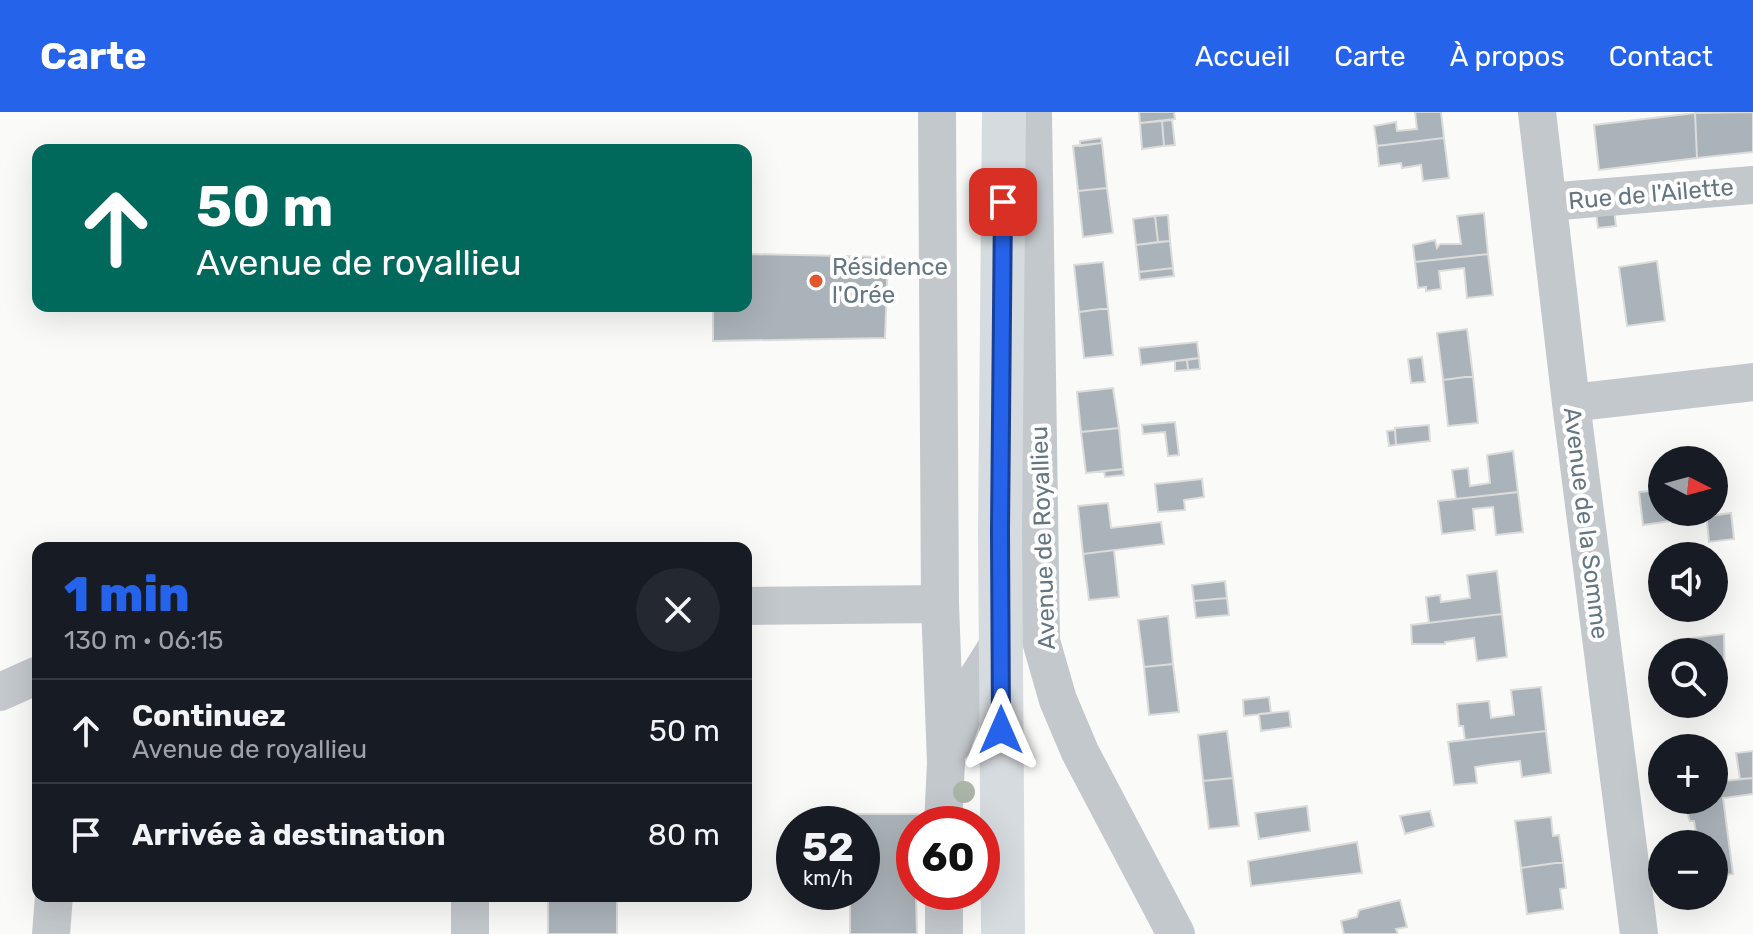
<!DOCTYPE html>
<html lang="fr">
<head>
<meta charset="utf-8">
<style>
	body { margin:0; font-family:Rubik,sans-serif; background:#242831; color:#f1f3f6; height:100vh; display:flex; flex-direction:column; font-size:30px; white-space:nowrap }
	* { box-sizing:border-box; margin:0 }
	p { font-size:26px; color:#9ea1a6 }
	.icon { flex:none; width:44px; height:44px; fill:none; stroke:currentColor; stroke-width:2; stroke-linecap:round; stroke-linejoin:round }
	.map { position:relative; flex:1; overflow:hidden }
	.side { position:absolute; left:32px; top:430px; width:720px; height:360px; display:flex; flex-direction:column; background:#171b24; border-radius:16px; box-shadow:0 8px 32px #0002 }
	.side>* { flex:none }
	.hud { position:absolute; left:32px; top:32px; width:720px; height:168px; border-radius:16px; box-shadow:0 8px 32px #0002; background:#00695c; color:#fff; overflow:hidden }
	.needle { width:52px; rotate:96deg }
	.buttons { position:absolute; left:1648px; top:334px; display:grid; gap:16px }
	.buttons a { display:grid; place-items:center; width:80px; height:80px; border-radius:50%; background:#171b24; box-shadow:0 8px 32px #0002; font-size:40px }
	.speed { position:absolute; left:776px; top:694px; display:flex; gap:16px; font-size:40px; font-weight:700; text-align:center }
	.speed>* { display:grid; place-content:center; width:104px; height:104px; border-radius:50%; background:#171b24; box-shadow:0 8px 32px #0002; line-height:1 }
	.speed small { font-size:20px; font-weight:400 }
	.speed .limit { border:12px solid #d22; background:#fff; color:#111 }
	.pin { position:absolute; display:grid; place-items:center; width:68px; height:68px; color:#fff; margin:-34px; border-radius:16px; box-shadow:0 4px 12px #0006 }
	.me { position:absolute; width:88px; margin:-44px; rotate:0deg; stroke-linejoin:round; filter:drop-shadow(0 0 6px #0008) }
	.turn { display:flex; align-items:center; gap:28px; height:168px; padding:0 32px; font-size:36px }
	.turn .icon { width:104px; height:104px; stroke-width:2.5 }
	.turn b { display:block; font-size:56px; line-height:68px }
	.round { display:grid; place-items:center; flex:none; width:84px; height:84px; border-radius:42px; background:#242831 }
	.head { display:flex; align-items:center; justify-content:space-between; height:136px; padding:0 32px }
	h1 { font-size:48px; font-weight:800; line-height:60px; color:#2563eb }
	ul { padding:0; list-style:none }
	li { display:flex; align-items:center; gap:24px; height:104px; padding:0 32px; border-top:2px solid #363941 }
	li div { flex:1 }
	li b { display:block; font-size:30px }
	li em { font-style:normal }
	header { display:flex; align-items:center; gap:48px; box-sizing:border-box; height:112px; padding:0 40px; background:#2563eb; color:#fff }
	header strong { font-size:38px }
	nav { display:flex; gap:44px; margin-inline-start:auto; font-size:28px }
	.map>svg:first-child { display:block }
	.building { fill:#aab3b9; stroke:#dcdcda; stroke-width:2 }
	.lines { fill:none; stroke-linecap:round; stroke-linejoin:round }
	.minor { stroke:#c3c8cc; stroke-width:38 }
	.major { stroke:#d6dbdf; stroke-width:44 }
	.tree { fill:#aab4a7 }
	.route-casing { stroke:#184099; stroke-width:20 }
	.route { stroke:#2563eb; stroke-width:14 }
	.poi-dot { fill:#e4572e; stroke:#fff; stroke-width:3 }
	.labels { text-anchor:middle; stroke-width:8; stroke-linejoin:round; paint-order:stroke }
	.street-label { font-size:24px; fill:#657683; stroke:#fff }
	.poi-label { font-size:24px; fill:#657683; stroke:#fff; text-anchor:start }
</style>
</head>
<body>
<header>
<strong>Carte</strong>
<nav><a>Accueil</a><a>Carte</a><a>À propos</a><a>Contact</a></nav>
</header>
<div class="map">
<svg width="1753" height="822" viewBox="0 0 1753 822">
	<rect width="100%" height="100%" fill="#fafaf8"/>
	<!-- building -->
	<path class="building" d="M1139,0H1174L1175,7L1140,11Z
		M1415,0H1441L1444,26L1377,34L1374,14L1396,10L1397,19L1417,17Z
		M1753,0V40L1697,46L1695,1Z
		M1695,1L1697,46L1599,58L1594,13Z
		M1172,8L1175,33L1164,34L1162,9Z
		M1162,9L1164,34L1142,37L1140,11Z
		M1101,26L1102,31L1080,34V29Z
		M1444,26L1449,66L1423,69L1421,53L1402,56L1401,51L1379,54L1377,34Z
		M1102,31L1107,76L1078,79L1073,34Z
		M1107,76L1113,121L1083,125L1078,79Z
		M1614,98L1616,114L1598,116L1596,100Z
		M1484,101L1488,142L1415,150L1413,133L1435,128L1437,136L1440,132H1461L1457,104Z
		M1168,103L1170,129L1158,130L1155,104Z
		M1155,104L1158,130L1136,133L1133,107Z
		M1170,129L1173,156L1139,160L1136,133Z
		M746,142L888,145L885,226L713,229V194H746Z
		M1488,142L1493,183L1467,186L1464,156L1439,159L1441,177L1426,179V175L1418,176L1415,150Z
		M1657,149L1665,209L1627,214L1619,155Z
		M1103,150L1108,196L1079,200L1074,153Z
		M1173,156L1174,164L1140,168L1139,160Z
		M1108,196L1113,243L1084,246L1079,200Z
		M1467,217L1473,264L1443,268L1437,221Z
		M1197,230L1199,246L1141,253L1139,236Z
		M1422,245L1425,270L1411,271L1408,247Z
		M1199,246L1200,257L1188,258L1187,248Z
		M1187,248L1188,258L1175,259V249Z
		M1473,264L1478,311L1448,314L1443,268Z
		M1113,276L1119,316L1081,320L1077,280Z
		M1175,310L1179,343L1168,344L1165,320L1143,322L1142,313Z
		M1429,313L1430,329L1396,333L1395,316Z
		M1119,316L1123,357L1086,361L1081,320Z
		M1395,318L1396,333L1389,334L1387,319Z
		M1513,339L1518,380L1456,387L1452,358L1468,356L1470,374L1490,371L1487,343Z
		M1123,357L1124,363L1105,365L1104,359Z
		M1202,367L1204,385L1184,388L1185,398L1158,400L1155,372Z
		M1662,378V400H1709V404L1731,401L1734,427L1709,430L1707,409L1685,411L1684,407L1643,413L1639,380Z
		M1518,380L1523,420L1496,423L1493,395L1473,397L1475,418L1442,422L1438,389Z
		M1108,391L1111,416L1161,410L1164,432L1083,442L1078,394Z
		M1114,438L1119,485L1089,488L1083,442Z
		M1497,459L1502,502L1429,511L1426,485L1440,483L1441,490L1470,486L1467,463Z
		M1225,469L1227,486L1194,489L1192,473Z
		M1227,486L1229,503L1196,506L1194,489Z
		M1502,502L1507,545L1477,549L1474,526L1445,530V532H1412L1411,513Z
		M1168,504L1173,552L1144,555L1138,508Z
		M1724,522L1725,574L1714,576V540H1676L1674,528Z
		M1173,552L1179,600L1149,603L1144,555Z
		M1541,575L1546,619L1465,628L1463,614H1459L1457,592L1489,589L1491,606L1514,603L1511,578Z
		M1269,585L1271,601L1244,604L1243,588Z
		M1289,599L1291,615L1261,619L1259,602Z
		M1227,619L1233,666L1203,669L1198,623Z
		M1546,619L1551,661L1522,665L1520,649L1495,652L1475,655L1477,671L1454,673L1448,630Z
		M1753,639V666L1740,667L1736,641Z
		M1233,666L1239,714L1209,717L1203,669Z
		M1753,666V682L1723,686L1733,762L1714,765V732H1698L1694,709H1690L1688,703V688H1714V670Z
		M1307,694L1310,719L1259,727L1255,701Z
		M1430,699L1434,714L1405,722L1400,704Z
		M851,702H918L917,712H914L917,822H850V780H862V712H851Z
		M1551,705L1553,724L1559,723L1563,750L1521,756L1515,709Z
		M1357,730L1362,761L1251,774L1248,749Z
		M1563,750L1566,776L1560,777L1563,797L1527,802L1521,756Z
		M548,784H617V822H548Z
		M1400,788L1407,815L1396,817L1398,822H1344L1341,809L1357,805L1359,798Z"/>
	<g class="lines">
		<!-- minor -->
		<path class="minor" d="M937,0L940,492
			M1033,0L1041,529L1058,588L1080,640L1176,822
			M1537,0L1571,291L1639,822
			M1548,90L1753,73
			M1571,291L1753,270
			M746,494L940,492L946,651L943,712
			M0,580L38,563
			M952,633L975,570L1000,530
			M944,780V822
			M51,822L54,784
			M470,822V784"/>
		<!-- major -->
		<path class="major" d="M1003,822L1000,419L1004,0"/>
	</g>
	<!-- trees -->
	<circle class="tree" cx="964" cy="680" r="11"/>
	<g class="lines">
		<defs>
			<path id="route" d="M1001,618L1000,419L1003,90"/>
		</defs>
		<!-- route casing -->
		<use href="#route" class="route-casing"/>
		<!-- route -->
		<use href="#route" class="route"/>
	</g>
	<!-- markers -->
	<circle class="poi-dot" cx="816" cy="169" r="8"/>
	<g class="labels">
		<!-- street labels -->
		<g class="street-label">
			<text transform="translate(1651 82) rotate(-5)" y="8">Rue de l'Ailette</text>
			<text transform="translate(1586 411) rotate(83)" y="8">Avenue de la Somme</text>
			<text transform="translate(1043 426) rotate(-92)" y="8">Avenue de Royallieu</text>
		</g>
		<!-- poi labels -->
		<g class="poi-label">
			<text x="832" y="163">Résidence<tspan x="832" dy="28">l'Orée</tspan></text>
		</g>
	</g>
</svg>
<div class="buttons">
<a><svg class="needle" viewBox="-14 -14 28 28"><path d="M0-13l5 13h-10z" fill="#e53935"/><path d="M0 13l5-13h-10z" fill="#9ea1a6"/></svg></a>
<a><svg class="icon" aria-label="sound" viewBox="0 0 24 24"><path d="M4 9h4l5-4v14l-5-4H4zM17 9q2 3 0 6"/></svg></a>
<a><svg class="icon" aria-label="search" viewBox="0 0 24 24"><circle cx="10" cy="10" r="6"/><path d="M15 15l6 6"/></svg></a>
<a>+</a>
<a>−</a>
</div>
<div class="speed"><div>52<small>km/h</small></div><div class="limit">60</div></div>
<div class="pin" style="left:1003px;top:90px;background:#d93025"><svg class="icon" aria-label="arrive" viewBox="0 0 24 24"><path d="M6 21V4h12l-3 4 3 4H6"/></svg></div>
<svg class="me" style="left:1001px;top:618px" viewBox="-20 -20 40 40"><path d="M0-17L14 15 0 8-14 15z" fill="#2563eb" stroke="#fff" stroke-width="4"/></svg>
<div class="hud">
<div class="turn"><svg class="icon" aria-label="ahead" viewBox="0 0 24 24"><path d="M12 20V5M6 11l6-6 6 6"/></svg><div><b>50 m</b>Avenue de royallieu</div></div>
</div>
<section class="side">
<div class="head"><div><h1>1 min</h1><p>130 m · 06:15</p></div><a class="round"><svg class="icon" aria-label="close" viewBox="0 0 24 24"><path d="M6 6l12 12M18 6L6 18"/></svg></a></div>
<ul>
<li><svg class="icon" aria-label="ahead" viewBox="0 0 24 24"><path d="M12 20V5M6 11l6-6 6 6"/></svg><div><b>Continuez</b><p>Avenue de royallieu</p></div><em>50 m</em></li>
<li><svg class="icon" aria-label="arrive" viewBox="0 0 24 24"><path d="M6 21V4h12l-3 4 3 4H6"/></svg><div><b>Arrivée à destination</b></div><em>80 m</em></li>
</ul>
</section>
</div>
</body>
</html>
